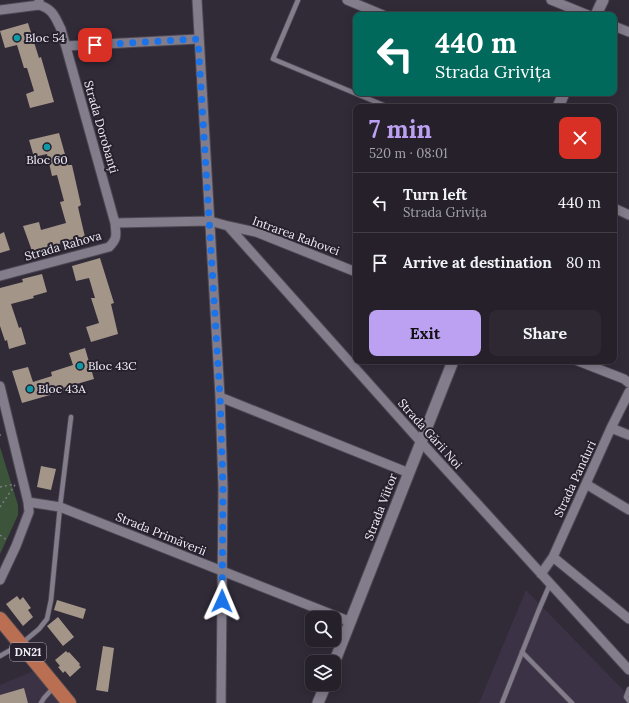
<!DOCTYPE html>
<html lang="en">
<head>
<meta charset="utf-8">
<style>
	body { margin:0; font-family:Lora,serif; background:#2d2832; color:#f1f3f6; height:100vh; display:flex; flex-direction:column; font-size:15px; white-space:nowrap }
	* { box-sizing:border-box; margin:0 }
	p { font-size:13px; color:#a3a3a8 }
	.icon { flex:none; width:22px; height:22px; fill:none; stroke:currentColor; stroke-width:2; stroke-linecap:round; stroke-linejoin:round }
	.map { position:relative; flex:1; overflow:hidden }
	.drawer { position:absolute; left:353px; top:104px; width:264px; height:260px; display:flex; flex-direction:column; background:#25202a; border-radius:8px; box-shadow:0 2px 10px #0003,0 0 0 1px #423e47 }
	.drawer>* { flex:none }
	.top-card { position:absolute; left:353px; top:12px; width:264px; height:84px; border-radius:8px; box-shadow:0 2px 10px #0003,0 0 0 1px #423e47; background:#00695c; color:#fff; overflow:hidden }
	.buttons { position:absolute; left:305px; top:611px; display:grid; gap:8px }
	.buttons a { display:grid; place-items:center; width:36px; height:36px; border-radius:8px; background:#25202a; box-shadow:0 2px 10px #0003,0 0 0 1px #423e47; font-size:20px }
	.pin { position:absolute; display:grid; place-items:center; width:34px; height:34px; color:#fff; margin:-17px; border-radius:8px; box-shadow:0 2px 6px #0006 }
	.me { position:absolute; width:44px; margin:-22px; rotate:1deg; stroke-linejoin:round; filter:drop-shadow(0 0 3px #0008) }
	.turn { display:flex; align-items:center; gap:14px; height:84px; padding:0 16px; font-size:18px }
	.turn .icon { width:52px; height:52px; stroke-width:2.5 }
	.turn b { display:block; font-size:28px; line-height:34px }
	.round { display:grid; place-items:center; flex:none; width:42px; height:42px; border-radius:8px; background:#2d2832 }
	.summary { display:flex; align-items:center; justify-content:space-between; height:68px; padding:0 16px }
	h1 { font-size:24px; font-weight:700; line-height:30px; color:#bca0f2 }
	.cta { display:flex; gap:8px; margin-top:auto; padding:8px 16px }
	.cta a { flex:1; height:46px; border-radius:8px; background:#bca0f2; color:#111; font-size:16px; font-weight:700; line-height:46px; text-align:center }
	.cta a+a { background:#2d2832; color:#f1f3f6 }
	ul { padding:0; list-style:none }
	li { display:flex; align-items:center; gap:12px; height:60px; padding:0 16px; border-top:1px solid #423e47 }
	li div { flex:1 }
	li b { display:block; font-size:15px }
	li em { font-style:normal }
	.map>svg:first-child { display:block }
	.built { fill:#3b3245 }
	.green { fill:#3c543a }
	.building { fill:#a39588 }
	.lines { fill:none; stroke-linecap:round; stroke-linejoin:round }
	.service-casing { stroke:#4d4853; stroke-width:6 }
	.minor-casing { stroke:#4d4853; stroke-width:11 }
	.tertiary-casing { stroke:#4d4853; stroke-width:13 }
	.trunk-casing { stroke:#4d4853; stroke-width:16 }
	.path { stroke:#7e7985; stroke-width:1.5; stroke-dasharray:2 3; stroke-linecap:butt }
	.service { stroke:#827c8b; stroke-width:4.5 }
	.minor { stroke:#827c8b; stroke-width:9 }
	.tertiary { stroke:#827c8b; stroke-width:11 }
	.trunk { stroke:#ba6f53; stroke-width:14 }
	.route { stroke:#1a73e8; stroke-width:7; stroke-dasharray:0 12.6 }
	.culture-dot { fill:#0f9aa8; stroke:#27212e; stroke-width:1.5 }
	.labels { text-anchor:middle; stroke-width:4; stroke-linejoin:round; paint-order:stroke }
	.shield { fill:#27212e; stroke:#b4b0bb; stroke-width:1 }
	.shield-label { font-size:11px; font-weight:bold; fill:#f1eef7 }
	.poi-label { font-size:12px; fill:#f1eef7; stroke:#27212e; text-anchor:start }
	.street-label { font-size:12px; fill:#f1eef7; stroke:#27212e }
</style>
</head>
<body>
<div class="map">
<svg width="629" height="703" viewBox="0 0 629 703">
	<rect width="100%" height="100%" fill="#312b38"/>
	<!-- built -->
	<path class="built" d="M526,590L629,696V703H479Z
		M38,669L65,703H0V685Z"/>
	<!-- green -->
	<path class="green" d="M0,447L18,505V515L0,554Z"/>
	<!-- building -->
	<path class="building" d="M28,23L39,58L41,57L54,102L30,108L26,94L34,91L27,68H24L17,45L5,48L0,31Z
		M59,133L68,165H72L81,205L78,207L85,237L32,251L23,226L39,222L41,230L66,223L60,202L64,201L57,175L52,176L47,154L34,157L29,140Z
		M4,232L10,250L0,253V234Z
		M100,258L114,303L111,304L118,334L91,342L86,327L99,323L91,298H95L89,278L76,281L72,266Z
		M42,274L47,292L33,296L34,298L11,304L19,328L21,327L26,344L9,349L7,340L5,341L0,326V288L23,282L22,279Z
		M85,348L94,379L63,388L64,391L22,403L12,371L28,367L33,382L52,376L51,372L73,365L69,353Z
		M41,466L56,469L51,490L37,487Z
		M17,596L20,600L23,597L31,608L28,610L33,617L23,626L6,604Z
		M57,600L86,609L83,619L54,610Z
		M58,617L74,637L63,646L47,626Z
		M103,646L114,648L108,692L96,690Z
		M66,651L68,653L69,652L80,664L79,665L81,667L70,677L65,671L63,673L58,667L60,666L55,660Z
		M24,688L28,703H0V695Z"/>
	<g class="lines">
		<defs>
			<path id="service" d="M298,0L273,59L388,107
				M522,652L572,703
				M0,656L21,644L39,629L47,619L51,600L60,507L71,417
				M629,689L626,697L629,701
				M41,703L44,698L54,687
				M502,703L538,612L550,584"/>
			<path id="minor" d="M39,0V5C53,9 55,17 61,29L115,223
				M197,0L220,397L223,488L221,703
				M347,0L383,15
				M551,0L588,15
				M0,10L39,5
				M614,26L629,32
				M66,46L198,39
				M614,208L629,215
				M228,226L256,232L356,272
				M0,276L109,247C118,238 116,235 115,223L210,221L228,226L421,442L629,670
				M578,361L624,379L629,383
				M0,386L28,502L29,512L16,546L0,580
				M220,397L409,473
				M611,428L629,435
				M586,484L629,510
				M28,502L60,507L351,622
				M553,557L629,619
				M541,574L553,557L611,428L629,392"/>
			<path id="tertiary" d="M596,15L603,0
				M558,107L564,93
				M334,663L453,361
				M318,703L326,684"/>
			<path id="trunk" d="M0,619L69,703"/>
		</defs>
		<!-- service casing -->
		<use href="#service" class="service-casing"/>
		<!-- minor casing -->
		<use href="#minor" class="minor-casing"/>
		<!-- tertiary casing -->
		<use href="#tertiary" class="tertiary-casing"/>
		<!-- trunk casing -->
		<use href="#trunk" class="trunk-casing"/>
		<!-- path -->
		<path class="path" d="M0,434V437
			M0,487L15,484
			M0,507L15,485
			M0,535L8,541"/>
		<!-- service -->
		<use href="#service" class="service"/>
		<!-- minor -->
		<use href="#minor" class="minor"/>
		<!-- tertiary -->
		<use href="#tertiary" class="tertiary"/>
		<!-- trunk -->
		<use href="#trunk" class="trunk"/>
	</g>
	<g class="lines">
		<!-- route -->
		<path class="route" d="M95,45L198,39L220,397L223,488L222,601"/>
	</g>
	<!-- markers -->
	<g class="culture-dot">
		<circle cx="17" cy="38" r="4"/>
		<circle cx="47" cy="147" r="4"/>
		<circle cx="80" cy="366" r="4"/>
		<circle cx="30" cy="389" r="4"/>
	</g>
	<g class="labels">
		<!-- shield labels -->
		<rect class="shield" x="10" y="643" width="36" height="18" rx="3"/>
		<g class="shield-label">
			<text x="28" y="656">DN21</text>
		</g>
		<!-- poi labels -->
		<g class="poi-label">
			<text x="25" y="42">Bloc 54</text>
			<text x="47" y="164" text-anchor="middle">Bloc 60</text>
			<text x="88" y="370">Bloc 43C</text>
			<text x="38" y="393">Bloc 43A</text>
		</g>
		<!-- street labels -->
		<g class="street-label">
			<text transform="translate(101 127) rotate(74)" y="4">Strada Dorobanți</text>
			<text transform="translate(296 236) rotate(20)" y="4">Intrarea Rahovei</text>
			<text transform="translate(63 246) rotate(-16)" y="4">Strada Rahova</text>
			<text transform="translate(430 434) rotate(48)" y="4">Strada Gării Noi</text>
			<text transform="translate(575 479) rotate(-65)" y="4">Strada Panduri</text>
			<text transform="translate(381 507) rotate(-69)" y="4">Strada Viitor</text>
			<text transform="translate(161 534) rotate(22)" y="4">Strada Primăverii</text>
		</g>
	</g>
</svg>
<div class="buttons">
<a><svg class="icon" aria-label="search" viewBox="0 0 24 24"><circle cx="10" cy="10" r="6"/><path d="M15 15l6 6"/></svg></a>
<a><svg class="icon" aria-label="layers" viewBox="0 0 24 24"><path d="M12 4l9 5-9 5-9-5zM3 14l9 5 9-5"/></svg></a>
</div>
<div class="pin" style="left:95px;top:45px;background:#d93025"><svg class="icon" aria-label="arrive" viewBox="0 0 24 24"><path d="M6 21V4h12l-3 4 3 4H6"/></svg></div>
<svg class="me" style="left:222px;top:601px" viewBox="-20 -20 40 40"><path d="M0-17L14 15 0 8-14 15z" fill="#1a73e8" stroke="#fff" stroke-width="4"/></svg>
<div class="top-card">
<div class="turn"><svg class="icon" aria-label="left" viewBox="0 0 24 24"><path d="M17 20v-9H6M10 6l-5 5 5 5"/></svg><div><b>440 m</b>Strada Grivița</div></div>
</div>
<section class="drawer">
<div class="summary"><div><h1>7 min</h1><p>520 m · 08:01</p></div><a class="round" style="background:#d93025;color:#fff"><svg class="icon" aria-label="close" viewBox="0 0 24 24"><path d="M6 6l12 12M18 6L6 18"/></svg></a></div>
<ul>
<li><svg class="icon" aria-label="left" viewBox="0 0 24 24"><path d="M17 20v-9H6M10 6l-5 5 5 5"/></svg><div><b>Turn left</b><p>Strada Grivița</p></div><em>440 m</em></li>
<li><svg class="icon" aria-label="arrive" viewBox="0 0 24 24"><path d="M6 21V4h12l-3 4 3 4H6"/></svg><div><b>Arrive at destination</b></div><em>80 m</em></li>
</ul>
<div class="cta"><a>Exit</a><a>Share</a></div>
</section>
</div>
</body>
</html>
